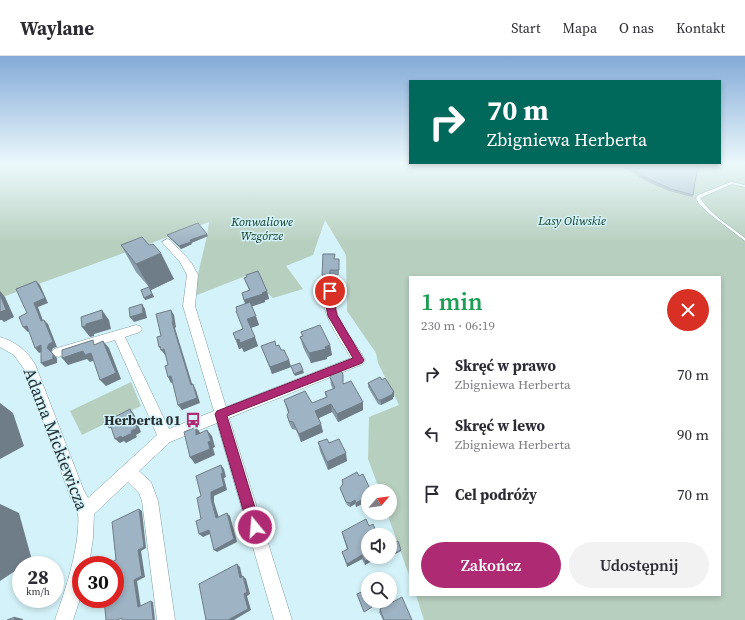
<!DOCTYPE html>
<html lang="pl">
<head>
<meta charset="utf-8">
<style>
	body { margin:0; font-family:"Source Serif 4",serif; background:#f2f2f3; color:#2b2b33; height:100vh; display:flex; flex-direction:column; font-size:15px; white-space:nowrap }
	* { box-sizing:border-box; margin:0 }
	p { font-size:13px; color:#7c7c81 }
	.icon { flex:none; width:22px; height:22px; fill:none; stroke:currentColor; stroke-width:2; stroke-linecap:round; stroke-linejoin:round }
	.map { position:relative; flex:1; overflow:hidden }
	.drawer { position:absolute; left:409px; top:220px; width:312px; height:320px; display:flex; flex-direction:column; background:#fff; border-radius:0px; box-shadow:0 2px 6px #0003 }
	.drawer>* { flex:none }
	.banner { position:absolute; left:409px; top:24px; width:312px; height:84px; border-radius:0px; box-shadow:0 2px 6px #0003; background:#00695c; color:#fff; overflow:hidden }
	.needle { width:26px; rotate:62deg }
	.buttons { position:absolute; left:361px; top:428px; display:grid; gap:8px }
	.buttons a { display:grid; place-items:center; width:36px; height:36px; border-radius:50%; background:#fff; box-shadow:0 2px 6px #0003; font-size:20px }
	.speed { position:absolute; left:12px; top:500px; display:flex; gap:8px; font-size:20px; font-weight:700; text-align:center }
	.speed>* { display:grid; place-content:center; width:52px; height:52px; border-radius:50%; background:#fff; box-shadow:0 2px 6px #0003; line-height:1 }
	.speed small { font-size:10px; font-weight:400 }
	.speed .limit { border:6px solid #d22; background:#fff; color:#111 }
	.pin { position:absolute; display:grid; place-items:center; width:34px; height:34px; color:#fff; margin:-17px; border:2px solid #fff; border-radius:50%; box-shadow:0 1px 4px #0007 }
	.me { position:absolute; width:44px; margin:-22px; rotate:343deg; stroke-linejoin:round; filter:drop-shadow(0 0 3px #0008) }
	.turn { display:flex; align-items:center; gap:14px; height:84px; padding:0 12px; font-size:18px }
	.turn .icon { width:52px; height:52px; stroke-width:2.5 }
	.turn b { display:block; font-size:28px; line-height:34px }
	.round { display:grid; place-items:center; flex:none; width:42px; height:42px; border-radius:21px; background:#f2f2f3 }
	.summary { display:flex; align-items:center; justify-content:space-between; height:68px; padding:0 12px }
	h1 { font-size:24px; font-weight:600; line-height:30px; color:#1e9e55 }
	.cta { display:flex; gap:8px; margin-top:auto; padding:8px 12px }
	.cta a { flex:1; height:46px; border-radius:24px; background:#ae2a73; color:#fff; font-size:16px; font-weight:600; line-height:46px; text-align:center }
	.cta a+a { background:#f2f2f3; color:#2b2b33 }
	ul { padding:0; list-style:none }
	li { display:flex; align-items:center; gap:12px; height:60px; padding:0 12px }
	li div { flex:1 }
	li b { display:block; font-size:15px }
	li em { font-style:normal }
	header { display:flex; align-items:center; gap:24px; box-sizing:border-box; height:56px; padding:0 20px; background:#fff; border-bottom:1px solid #e1e1e2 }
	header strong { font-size:19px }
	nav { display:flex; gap:22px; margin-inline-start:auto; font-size:14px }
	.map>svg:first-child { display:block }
	.green { fill:#b7cfbf }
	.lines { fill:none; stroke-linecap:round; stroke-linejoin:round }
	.lane-casing { stroke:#819da3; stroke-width:1 }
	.street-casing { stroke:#819da3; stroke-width:1 }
	.lane { fill:#fff; fill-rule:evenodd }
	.street { fill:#fff; fill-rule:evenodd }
	.wall { fill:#889aa8 }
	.shaded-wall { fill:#6f7d88 }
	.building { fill:#9eb3c3; stroke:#6f7d88 }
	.route { fill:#ae2a73; stroke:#711b4b }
	.labels { text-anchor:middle; stroke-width:3; stroke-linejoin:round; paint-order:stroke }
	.far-park-label { font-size:12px; font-style:italic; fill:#04341c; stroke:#d4f2f9 }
	.poi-label { font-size:14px; font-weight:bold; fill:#232f31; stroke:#d4f2f9; text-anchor:end }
	.near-street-label { font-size:17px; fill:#232f31; stroke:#d4f2f9 }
</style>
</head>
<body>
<header>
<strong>Waylane</strong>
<nav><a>Start</a><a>Mapa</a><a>O nas</a><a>Kontakt</a></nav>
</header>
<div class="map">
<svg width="745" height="564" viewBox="0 0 745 564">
	<rect width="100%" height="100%" fill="#d4f2f9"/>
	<!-- green -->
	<path class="green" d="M0,108H745V564H424L416,539H720V221H410V522L387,457H390V435H380L368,403L369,361L399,349L378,307L376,297L347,255L346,199L325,164L313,199L286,210L303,233L273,242L248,219L197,239L195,231L207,180L209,166L0,242Z
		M131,326L141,350L82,379L70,355Z"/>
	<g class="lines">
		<defs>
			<path id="lane" d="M731,126L745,129V131L732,128L700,142C711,159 730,170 745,182V185L711,159L699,148L696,142L698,139Z"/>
			<path id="street" d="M167,183L170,184L191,206L198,219L195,250L226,351L351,302C341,284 315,253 327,232H335C339,240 334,252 338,260C345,276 357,289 365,304L363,308L229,362L292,564H274L217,367L170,386L139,415L151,426L158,445L175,564H157L142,445L139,437L128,426L94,458L93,482L89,509H81V540L73,564H55C65,535 81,488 78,457C77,451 72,445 70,440L24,313L14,299L0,291V281C16,286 26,294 35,308L84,435L88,442L157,379L115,284L58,301L54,299L52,296L54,293L136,269L140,270L142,273L140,276L125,281L169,373L214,355L183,250L187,219L180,206L162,186Z"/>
		</defs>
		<!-- lane casing -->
		<use href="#lane" class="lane-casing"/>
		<!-- street casing -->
		<use href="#street" class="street-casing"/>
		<!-- lane -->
		<use href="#lane" class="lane"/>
		<!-- street -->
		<use href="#street" class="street"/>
	</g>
	<!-- wall -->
	<path class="wall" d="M621,108H698L693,139L692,141L669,135L646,125L622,110Z
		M167,179L208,180L191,187L192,188L181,193Z
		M121,189L174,223L151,234L150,233L154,241L145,244L149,231L136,216Z
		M335,203H339V219H331L330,224H322V219Z
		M244,222L267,235L269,243L265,244V246L252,250L259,269L251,272L258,290L244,296L242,292L239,293L233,277L242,273L245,248L242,237L249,234Z
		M301,276L330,289L332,299L327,301V303L311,307L303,291L300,281L302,280Z
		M261,290H276L289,304L291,311L272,318Z
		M330,321L344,328L363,354L338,366L332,356L318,362L323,376L301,386L296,374L292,373L289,367L287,359L288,357L284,344L312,347L326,342L325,336L333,333L331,329Z
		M382,324L394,336V341H393V343L381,349L378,348L368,331V327Z
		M318,386L347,405L328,414L320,395Z
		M342,424L367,442L368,445L356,451L355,448L350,451L347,449L341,435L340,432L343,429Z
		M369,470L365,509L362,503L347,511L342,496L347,493L343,481L342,476Z
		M380,553L412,564H383L379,556Z"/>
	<!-- shaded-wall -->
	<path class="shaded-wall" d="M207,178L208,180L191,187L192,188L181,193L179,190L190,184Z
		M161,197L174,223L151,234L136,208Z
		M36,225L40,229L48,247L38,251L45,270L41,265L34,247Z
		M149,231L154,241L145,244L144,242Z
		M0,235L5,241L14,261L4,266L2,264H0Z
		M267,235L269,243L265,244V246L247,252L244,244Z
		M142,248L145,253L147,262L134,266L130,261Z
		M102,254L109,264L111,273L94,278V280L90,281L82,271L86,268Z
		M171,254L174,259L176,271L175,272L194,334L191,329L172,266Z
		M256,260L259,269L250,272L247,263Z
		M44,264L48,268L57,291L53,292L51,297L47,292Z
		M27,270L31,274L28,276L23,271Z
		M255,281L258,290L244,296L240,287Z
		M239,283L242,292L239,293L236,284Z
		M103,285L109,292L121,323L106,330L100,324Z
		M41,289L45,294L39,297L35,292Z
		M330,289L332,299L327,301V303L311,307L309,297Z
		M160,290L164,293L168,298L165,299L159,291Z
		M83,295L91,297L97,303L90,306L87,303L68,309L62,302Z
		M53,298L57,302V307L45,311L41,307Z
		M289,304L291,311L272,318L270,311Z
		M303,314L304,317L295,320L294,318Z
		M171,320L174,325L171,327L168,321Z
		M193,328L196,334L200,347L182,354L178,349Z
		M394,336V341H393V343L381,349V344Z
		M363,346V354L338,366L337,358Z
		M0,347L13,357L24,390L0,403Z
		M331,348L332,356L317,363L315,355Z
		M130,353L134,358L141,376L136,379L137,381L126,387L124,385L120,387L115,383L131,375Z
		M321,368L323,376L301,386L299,378Z
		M196,371L201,378L196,379Z
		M207,374L212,380L215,391L213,392L215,399L195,408L190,401L208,386Z
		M346,397L347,405L328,414L327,406Z
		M221,409L224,413L226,421L224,422L227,434L214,440V446L220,465L216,462L211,443V436L221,418Z
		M368,438V445L356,451V447Z
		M355,444V448L350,451V447Z
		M0,448L19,457L32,504L24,509H21V511L0,525Z
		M139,453L142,455L146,492L141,495L145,521L137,525L141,552L138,551L134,524L138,494Z
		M227,457L230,460L237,486L217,496L214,494Z
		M209,474L212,477L203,481L199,478Z
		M401,494V495L388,502V501H390V500Z
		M362,499V503L347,511V508Z
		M372,501H379L365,509V505Z
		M237,508L240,511L243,524L240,522Z
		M243,520L246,523L250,538L247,540L251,554L234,564H228L244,538Z
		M151,545L153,546L155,564L153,563Z
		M15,561L23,563V564H14Z"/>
	<!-- building -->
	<path class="building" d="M625,108H698L693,139L671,133L647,122Z
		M198,167L207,178L190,184L191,186L179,190L167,179Z
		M142,181L149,189L153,188L161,197L136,208L121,189Z
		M323,198H335L334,203H339V214H330V219H322Z
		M258,215L267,235L262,237L263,238L244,244L242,237L250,234L244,222L247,221L246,219Z
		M36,225L45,242L34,247L41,265L44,264L53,286L49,288L47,292L53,298V303L41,307V289L35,292L27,270L23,271L19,261L27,257L16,233Z
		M149,231L152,238L144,242L141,234Z
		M0,238L6,254L0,256Z
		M250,246L256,260L247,263L255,281L240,287L239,283L236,284L233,277L243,273L236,255H237L236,251Z
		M142,248L143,257L130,261L129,252Z
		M102,254L103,263L86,268V270L82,271L81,261Z
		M171,254L173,265L172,266L191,329L193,328L197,342L178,349L171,320L168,321L165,310L168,309L164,293L161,294L160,290L159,291L157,281L161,280L156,258Z
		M320,269L330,289L325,291L326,293L309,297L300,281L303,280L301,276Z
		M93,284L94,289L103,285L116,317L100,324L91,297L85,299L83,295L62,302V294Z
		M275,285L276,290L279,289L281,294H284L289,304L270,311L261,290Z
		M300,307L303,314L294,318L291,310Z
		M338,315L342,316L343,319V328L351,325L363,346L337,358L331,348L315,355L321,368L299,378L293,366L289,365L287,359L289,356L284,344L305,335L312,347L327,341L325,336L335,332L330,321L331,318Z
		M380,321L382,324L385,322L394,336L392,337L393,338L381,344H378L368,327Z
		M130,353L137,372L131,375L132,377L122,382L121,380L115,383L111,371L109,372L107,365Z
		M196,371V379L207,374L211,385L208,386L210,393L190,401L184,376Z
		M327,383L329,387L339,383L346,397L327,406L318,386Z
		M221,409L223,417L221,418L224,430L211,436V443L216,462L227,457L234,483L214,494L209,474L199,478L196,465L201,463L197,442L201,440L196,420Z
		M357,416L359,420L363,418L371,435H368V438L366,439L367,441L356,447L355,444L350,447L346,446L340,432L343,428L342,424Z
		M139,453L144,491L138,494L142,520L134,524L138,551L151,545L153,563L154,564H122V562L117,564H106L104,543H115V509H108V507L116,504L112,466Z
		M366,463L369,470L373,468L378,479H368V501H372L365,505L362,499L347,508L342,496L348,493L342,476Z
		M398,485L401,494L390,500V489Z
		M237,508L240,522L243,520L247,536L244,538L248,553L228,564H206L199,528Z
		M366,534L368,540V545H370L372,551L364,556L357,538Z
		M402,541L412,564H384L380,553Z
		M15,561L14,564H7Z"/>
	<!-- sky -->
	<linearGradient id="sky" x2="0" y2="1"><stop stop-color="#83aad7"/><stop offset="0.58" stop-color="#ecf9fc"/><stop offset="1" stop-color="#ecf9fc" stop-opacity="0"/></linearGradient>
	<rect width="745" height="187" fill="url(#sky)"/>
	<!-- route -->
	<path class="route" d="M330,232L335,235V250L337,259L362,301L364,304L362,307L227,360L261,471L259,476L255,478L250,476L248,471L215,358L217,355L353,302L328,260L326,250V235Z"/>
	<!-- icons -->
	<defs>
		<symbol id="bus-bare" viewBox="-9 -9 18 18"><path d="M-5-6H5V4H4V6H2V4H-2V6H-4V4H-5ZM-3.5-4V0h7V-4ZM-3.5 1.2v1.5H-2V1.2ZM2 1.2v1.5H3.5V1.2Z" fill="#ae2a73" stroke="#d4f2f9" stroke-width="2.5" paint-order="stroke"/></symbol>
	</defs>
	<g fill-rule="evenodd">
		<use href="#bus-bare" x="182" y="353" width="22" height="22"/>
	</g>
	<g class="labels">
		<!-- far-park labels -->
		<g class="far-park-label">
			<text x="572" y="169">Lasy Oliwskie</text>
			<text x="262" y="170">Konwaliowe<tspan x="262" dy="14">Wzgórze</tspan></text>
		</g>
		<!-- poi labels -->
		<g class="poi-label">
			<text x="181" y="369">Herberta 01</text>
		</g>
		<!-- near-street labels -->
		<g class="near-street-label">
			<text transform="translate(56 383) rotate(69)" y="6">Adama Mickiewicza</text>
		</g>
	</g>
</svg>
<div class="buttons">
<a><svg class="needle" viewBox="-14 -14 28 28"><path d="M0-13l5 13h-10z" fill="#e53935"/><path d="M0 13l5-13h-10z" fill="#7c7c81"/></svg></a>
<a><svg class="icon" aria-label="sound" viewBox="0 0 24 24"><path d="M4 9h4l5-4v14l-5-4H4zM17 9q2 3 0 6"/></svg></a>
<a><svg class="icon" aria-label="search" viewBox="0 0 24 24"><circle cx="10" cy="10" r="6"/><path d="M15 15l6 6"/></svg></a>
</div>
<div class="speed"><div>28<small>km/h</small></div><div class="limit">30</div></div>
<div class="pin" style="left:330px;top:235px;background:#d93025"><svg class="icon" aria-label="arrive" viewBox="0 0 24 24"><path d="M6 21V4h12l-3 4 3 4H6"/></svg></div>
<svg class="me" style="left:255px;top:471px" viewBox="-20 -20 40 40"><circle r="17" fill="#ae2a73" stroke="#fff" stroke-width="3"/><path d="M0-11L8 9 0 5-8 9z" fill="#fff"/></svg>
<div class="banner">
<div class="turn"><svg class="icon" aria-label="right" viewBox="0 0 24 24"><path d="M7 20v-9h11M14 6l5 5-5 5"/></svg><div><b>70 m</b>Zbigniewa Herberta</div></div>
</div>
<section class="drawer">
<div class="summary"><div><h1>1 min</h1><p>230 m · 06:19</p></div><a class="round" style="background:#d93025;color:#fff"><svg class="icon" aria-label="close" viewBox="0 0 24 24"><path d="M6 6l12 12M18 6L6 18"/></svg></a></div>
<ul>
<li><svg class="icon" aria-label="right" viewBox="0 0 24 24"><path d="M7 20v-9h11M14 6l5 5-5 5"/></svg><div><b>Skręć w prawo</b><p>Zbigniewa Herberta</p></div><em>70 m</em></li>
<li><svg class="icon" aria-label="left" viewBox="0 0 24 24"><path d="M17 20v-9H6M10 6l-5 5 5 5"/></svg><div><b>Skręć w lewo</b><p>Zbigniewa Herberta</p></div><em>90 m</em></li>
<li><svg class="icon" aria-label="arrive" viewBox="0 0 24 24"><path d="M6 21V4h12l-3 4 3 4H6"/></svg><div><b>Cel podróży</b></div><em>70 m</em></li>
</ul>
<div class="cta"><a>Zakończ</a><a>Udostępnij</a></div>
</section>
</div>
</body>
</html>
